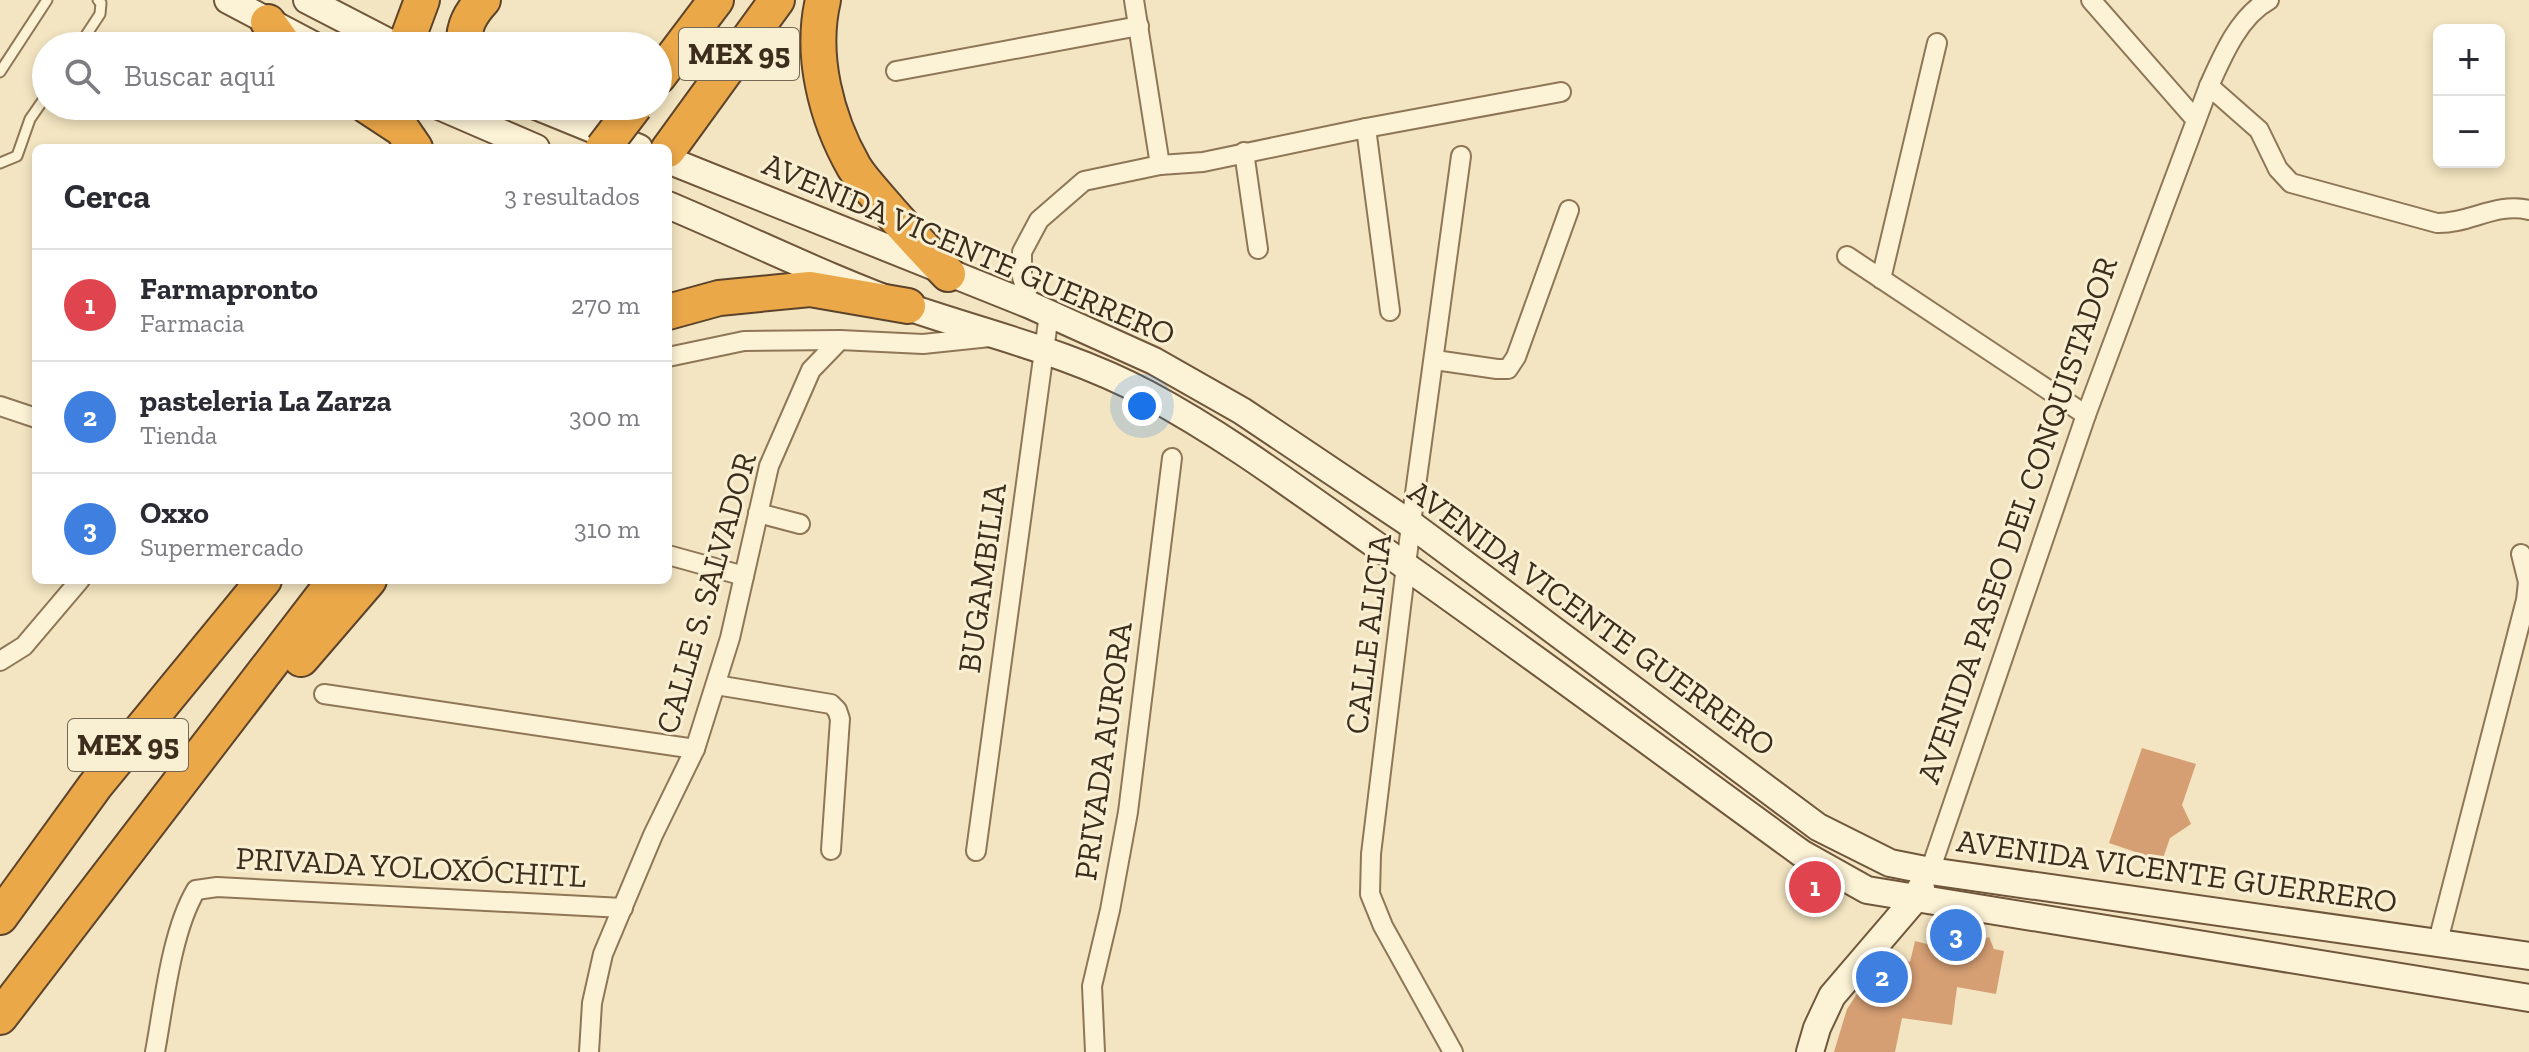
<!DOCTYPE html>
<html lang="es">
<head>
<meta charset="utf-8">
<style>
  body { margin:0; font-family:"Zilla Slab",serif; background:#f2f2f3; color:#2b2b33 }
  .controls { position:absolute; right:24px; top:24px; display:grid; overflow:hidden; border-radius:12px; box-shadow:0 4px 12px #0003 }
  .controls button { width:72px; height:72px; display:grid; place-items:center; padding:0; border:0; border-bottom:2px solid #e1e1e2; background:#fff; color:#2b2b33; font:40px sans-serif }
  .you { position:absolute; left:1142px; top:406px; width:28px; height:28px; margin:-20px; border:6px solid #fff; border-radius:50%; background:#1a73e8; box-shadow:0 0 0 12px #1a73e833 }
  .badge { display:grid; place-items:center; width:52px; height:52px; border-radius:50%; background:#b45309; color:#fff; font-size:26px; font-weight:700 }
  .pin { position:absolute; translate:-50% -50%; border:4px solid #fff; box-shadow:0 2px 8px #0006 }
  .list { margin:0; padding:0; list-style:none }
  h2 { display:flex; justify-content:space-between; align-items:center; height:104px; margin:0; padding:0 32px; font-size:34px }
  h2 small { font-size:26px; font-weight:400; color:#7c7c81 }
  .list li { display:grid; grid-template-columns:52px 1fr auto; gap:24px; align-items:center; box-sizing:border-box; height:112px; padding:0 32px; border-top:2px solid #e1e1e2 }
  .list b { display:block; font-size:30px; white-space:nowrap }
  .list p { margin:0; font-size:26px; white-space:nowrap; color:#7c7c81 }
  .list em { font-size:26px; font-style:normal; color:#7c7c81 }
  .icon { flex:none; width:44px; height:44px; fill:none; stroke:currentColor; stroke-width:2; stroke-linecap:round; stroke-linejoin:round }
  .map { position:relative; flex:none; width:2529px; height:1052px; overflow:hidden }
  .search { position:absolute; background:#fff; box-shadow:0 4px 12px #0003; left:32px; top:32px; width:640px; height:88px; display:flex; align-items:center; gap:20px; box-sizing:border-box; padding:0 28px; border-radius:44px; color:#7c7c81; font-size:30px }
  .panel { position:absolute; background:#fff; box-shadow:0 4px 12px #0003; left:32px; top:144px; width:640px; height:440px; border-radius:12px }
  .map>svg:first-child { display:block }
</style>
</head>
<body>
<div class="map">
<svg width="2529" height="1052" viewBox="0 0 2529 1052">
  <rect width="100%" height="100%" fill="#f3e5c1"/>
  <!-- building -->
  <g fill="#d59e73">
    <path d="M2142 748 2196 764 2182 805 2191 824 2170 838 2162 861 2109 843Z"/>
    <path d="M1952 920 1969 922 1964 948 1989 937 1994 949 2004 951 1996 994 1957 987 1952 1025 1902 1018 1895 1052H1834L1847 1009 1863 985 1893 956 1910 962 1915 941 1947 949Z"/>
  </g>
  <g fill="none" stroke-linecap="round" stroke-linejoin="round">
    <!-- lane casing -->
    <g stroke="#8e7656" stroke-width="13">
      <g id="lane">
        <path d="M79 46 100 14 101 3 98 0"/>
        <path d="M0 72 47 0"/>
        <path d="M0 163 17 156 30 119 46 96"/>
      </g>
    </g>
    <!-- street casing -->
    <g stroke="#8e7656" stroke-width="22">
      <g id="street">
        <path d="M1134 0 1160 165"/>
        <path d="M2091 0 2196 120"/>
        <path d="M896 71 1139 26"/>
        <path d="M2209 86 2259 130 2278 169 2291 183 2437 223C2469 224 2496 202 2529 210"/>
        <path d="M1366 128 1390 311"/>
        <path d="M1244 152 1258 249"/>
        <path d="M1847 256 2086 415"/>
        <path d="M1881 279 1937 43"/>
        <path d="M1030 305 1022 277V252L1039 220 1084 181 1160 165 1203 162 1366 128 1561 92"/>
        <path d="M668 357 744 341 840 340 923 344 990 337"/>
        <path d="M1435 360 1497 369H1508L1516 357 1569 210"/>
        <path d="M0 406 36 418"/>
        <path d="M758 513 800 524"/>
        <path d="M668 555 744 576"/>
        <path d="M0 661 24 646 80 580"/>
        <path d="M716 685 831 704 837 710 840 719 831 850"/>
        <path d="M324 694 695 749"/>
        <path d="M976 851 1049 314"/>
        <path d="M1930 871 2086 415 2209 86C2222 57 2239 16 2269 0"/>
        <path d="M2438 941 2526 600 2528 582 2521 554"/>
        <path d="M155 1052C164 1004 171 932 196 890L217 887 623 908"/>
        <path d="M589 1052 592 1003 603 954 653 835 695 749 730 638 769 466 811 370 840 340"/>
        <path d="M1095 1052 1092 986 1110 910 1128 812 1172 458"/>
        <path d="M1453 1052 1383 926 1370 894 1371 854 1413 508 1461 156"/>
      </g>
    </g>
    <!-- secondary casing -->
    <g stroke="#70563a" stroke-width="30">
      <g id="secondary">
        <path d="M228 0 315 46"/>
        <path d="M307 0 396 46"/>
        <path d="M439 106 536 148"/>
        <path d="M536 106 639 148"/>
        <path d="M668 160 1030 305 1154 361 1242 411 1412 525 1818 827 1890 863 1930 871 2529 956"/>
        <path d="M668 205C749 239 829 279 911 308 990 335 1073 354 1147 394 1226 436 1299 491 1373 543 1517 644 1658 749 1801 853L1867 890 2529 998"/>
        <path d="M1810 1052 1817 1028 1832 996 1915 899 1921 888"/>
      </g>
    </g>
    <!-- highway casing -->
    <g stroke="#5c432b" stroke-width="38">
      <g id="highway">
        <path d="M823 0C810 55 826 118 854 167 860 177 869 187 877 196 900 223 923 248 948 274"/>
        <path d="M268 22 285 46"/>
        <path d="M405 46 422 0"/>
        <path d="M464 46C463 27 470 14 483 0"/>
        <path d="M658 77 716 0"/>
        <path d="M367 106 402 129 415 148"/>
        <path d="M668 150 777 0"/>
        <path d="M668 312 719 298 810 289 908 306"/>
        <path d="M301 659 369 580"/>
        <path d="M0 917 95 786 264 580"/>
        <path d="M0 1017 335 580"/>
      </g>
    </g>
    <!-- lane -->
    <use href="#lane" stroke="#fcf2d6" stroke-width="9"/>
    <!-- street -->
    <use href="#street" stroke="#fcf2d6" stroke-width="18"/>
    <!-- secondary -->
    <use href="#secondary" stroke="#fcf2d6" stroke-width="26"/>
    <!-- highway -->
    <use href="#highway" stroke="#eba849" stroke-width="34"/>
    <!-- highway-bridge casing -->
    <g stroke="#5c432b" stroke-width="38" stroke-linecap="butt">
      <path id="highway-bridge" d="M603 148 635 106"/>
    </g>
    <!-- highway-bridge -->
    <use href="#highway-bridge" stroke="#eba849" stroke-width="34"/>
  </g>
  <g text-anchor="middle" stroke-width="6" stroke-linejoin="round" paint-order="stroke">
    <!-- shield labels -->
    <g fill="#f9efd2" stroke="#756753" stroke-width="2">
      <rect x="679" y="28" width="120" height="52" rx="6"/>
      <rect x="68" y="719" width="120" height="52" rx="6"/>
    </g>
    <g font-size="30" font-weight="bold" fill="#3c2d1c">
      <text x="739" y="64">MEX 95</text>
      <text x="128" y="755">MEX 95</text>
    </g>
    <!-- street labels -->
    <g font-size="32" fill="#3c2d1c" stroke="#f9efd2">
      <text transform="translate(969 249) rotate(23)" y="11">AVENIDA VICENTE GUERRERO</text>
      <text transform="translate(2017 520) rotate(-71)" y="11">AVENIDA PASEO DEL CONQUISTADOR</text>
      <text transform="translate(982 578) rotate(-82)" y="11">BUGAMBILIA</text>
      <text transform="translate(706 593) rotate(-74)" y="11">CALLE S. SALVADOR</text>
      <text transform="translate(1592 618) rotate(36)" y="11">AVENIDA VICENTE GUERRERO</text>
      <text transform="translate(1368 634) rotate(-83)" y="11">CALLE ALICIA</text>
      <text transform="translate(1103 751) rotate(-82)" y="11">PRIVADA AURORA</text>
      <text transform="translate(411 867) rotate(3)" y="11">PRIVADA YOLOXÓCHITL</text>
      <text transform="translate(2177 871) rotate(8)" y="11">AVENIDA VICENTE GUERRERO</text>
    </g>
  </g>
</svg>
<div class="controls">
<button>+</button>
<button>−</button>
</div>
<div class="you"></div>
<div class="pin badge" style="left:1815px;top:887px;background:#e0444e">1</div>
<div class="pin badge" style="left:1882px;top:977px;background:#3f7fe0">2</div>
<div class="pin badge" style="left:1956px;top:935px;background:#3f7fe0">3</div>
<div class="search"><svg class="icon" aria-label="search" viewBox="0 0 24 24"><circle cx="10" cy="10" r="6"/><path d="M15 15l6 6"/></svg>Buscar aquí</div>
<section class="panel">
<h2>Cerca<small>3 resultados</small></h2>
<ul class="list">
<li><span class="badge" style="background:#e0444e">1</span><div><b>Farmapronto</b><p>Farmacia</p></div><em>270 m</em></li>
<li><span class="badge" style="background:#3f7fe0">2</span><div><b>pasteleria La Zarza</b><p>Tienda</p></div><em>300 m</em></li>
<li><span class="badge" style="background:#3f7fe0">3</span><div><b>Oxxo</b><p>Supermercado</p></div><em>310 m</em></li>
</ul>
</section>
</div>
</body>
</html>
